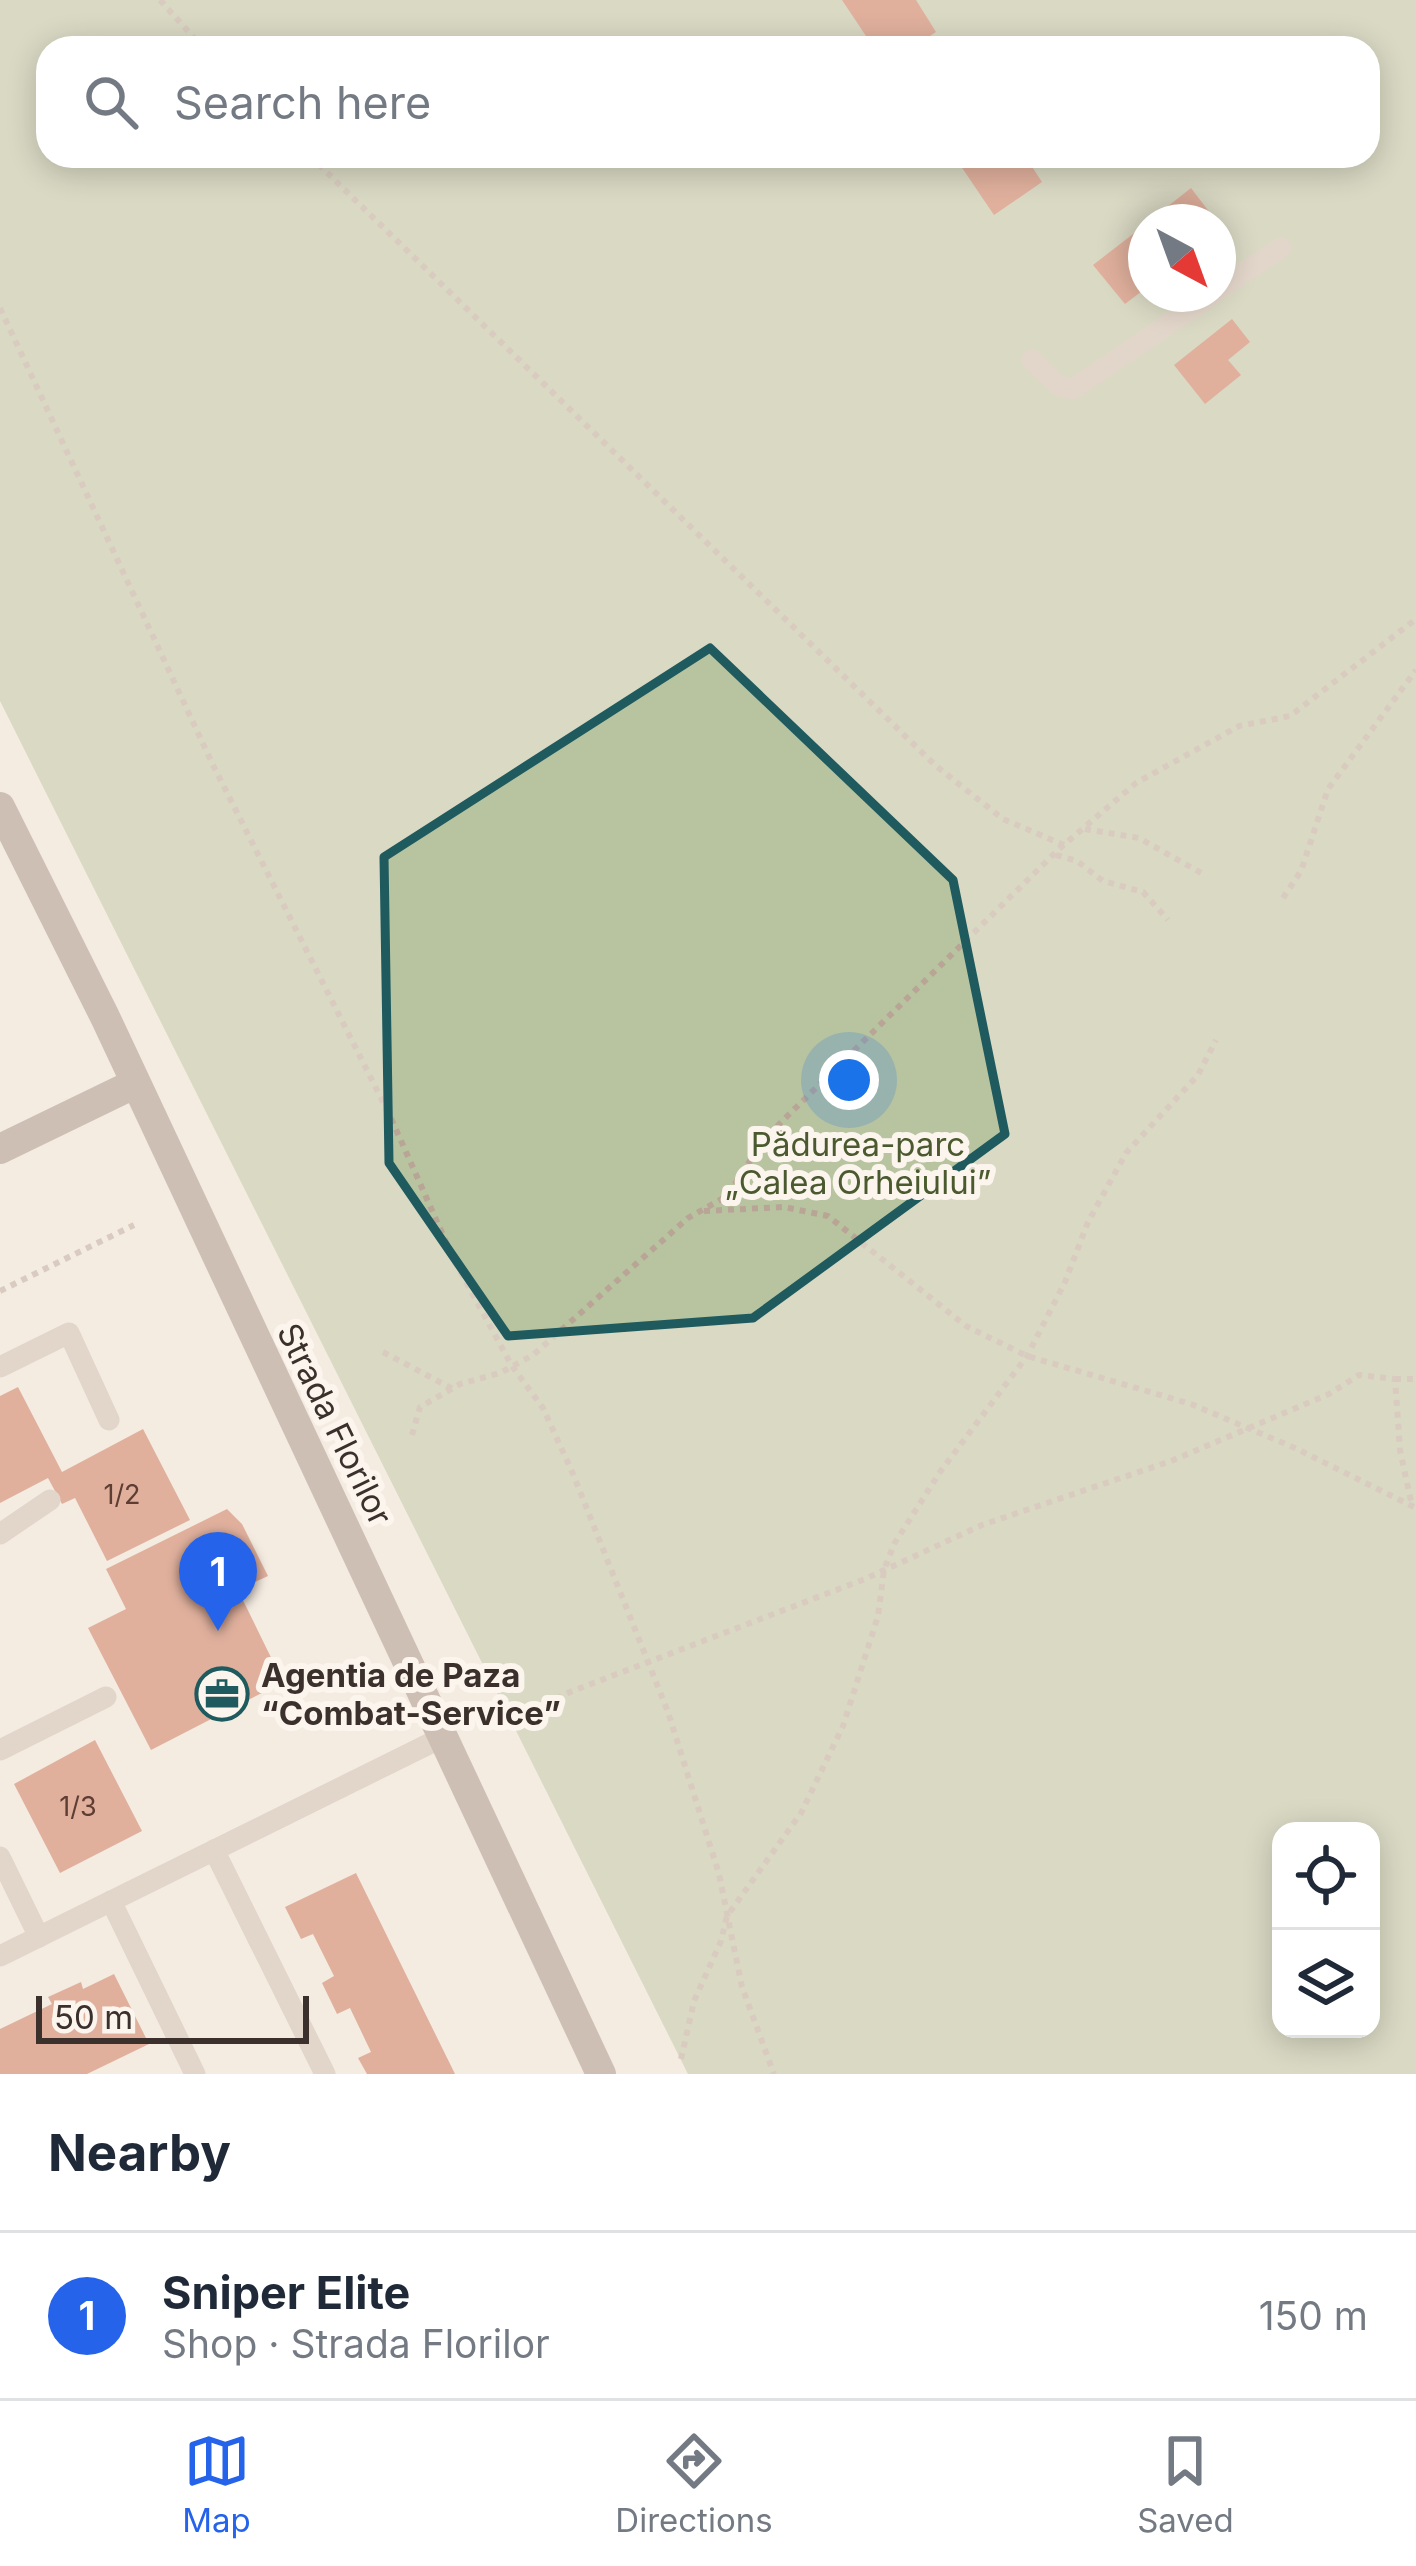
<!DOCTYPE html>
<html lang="en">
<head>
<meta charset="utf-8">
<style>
  body { margin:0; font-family:Inter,sans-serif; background:#f6f6f7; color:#1f2937 }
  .controls { position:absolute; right:36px; bottom:36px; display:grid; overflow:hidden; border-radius:24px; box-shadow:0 6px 30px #0003 }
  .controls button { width:108px; height:108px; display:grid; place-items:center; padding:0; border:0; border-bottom:3px solid #e0e1e3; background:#fff; color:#1f2937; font:60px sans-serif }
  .compass { position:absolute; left:1128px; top:204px; width:108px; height:108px; border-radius:50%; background:#fff; box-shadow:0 6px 30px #0003; rotate:139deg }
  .scale { position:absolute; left:36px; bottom:30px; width:273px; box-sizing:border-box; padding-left:12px; border:6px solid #3b302b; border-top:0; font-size:33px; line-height:42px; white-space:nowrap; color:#3b302b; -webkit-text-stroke:9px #fbf5ee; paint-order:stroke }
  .you { position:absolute; left:849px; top:1080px; width:42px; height:42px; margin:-30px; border:9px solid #fff; border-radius:50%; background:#1a73e8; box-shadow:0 0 0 18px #1a73e833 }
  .badge { display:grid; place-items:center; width:78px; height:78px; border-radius:50%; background:#2563eb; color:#fff; font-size:39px; font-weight:700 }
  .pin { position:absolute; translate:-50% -99px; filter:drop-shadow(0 3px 6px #0008) }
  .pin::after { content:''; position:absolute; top:63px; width:42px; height:36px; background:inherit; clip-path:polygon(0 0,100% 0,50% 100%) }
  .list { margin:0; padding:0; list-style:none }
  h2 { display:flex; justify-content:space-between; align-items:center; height:156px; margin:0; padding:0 48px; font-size:51px }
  h2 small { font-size:39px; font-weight:400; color:#747a83 }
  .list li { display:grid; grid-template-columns:78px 1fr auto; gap:36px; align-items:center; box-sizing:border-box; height:168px; padding:0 48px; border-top:3px solid #e0e1e3 }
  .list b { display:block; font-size:45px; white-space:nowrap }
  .list p { margin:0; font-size:39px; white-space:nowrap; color:#747a83 }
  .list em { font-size:39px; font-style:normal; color:#747a83 }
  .icon { flex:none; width:66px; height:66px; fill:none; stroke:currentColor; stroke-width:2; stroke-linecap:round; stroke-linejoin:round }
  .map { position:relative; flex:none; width:1416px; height:2074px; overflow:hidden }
  .search { position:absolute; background:#fff; box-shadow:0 6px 30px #0003; left:36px; right:36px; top:36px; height:132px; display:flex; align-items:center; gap:30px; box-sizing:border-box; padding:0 42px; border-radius:36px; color:#747a83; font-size:45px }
  .sheet { height:324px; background:#fff }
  nav { display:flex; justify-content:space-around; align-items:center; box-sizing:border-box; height:168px; border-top:3px solid #e0e1e3; background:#fff; font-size:33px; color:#747a83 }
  nav a { display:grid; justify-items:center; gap:6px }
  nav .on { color:#2563eb }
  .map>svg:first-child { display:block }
</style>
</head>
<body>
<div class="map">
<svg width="1416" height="2074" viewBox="0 0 1416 2074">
  <rect width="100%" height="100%" fill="#f4ebe1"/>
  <!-- green -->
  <path fill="#b8c4a0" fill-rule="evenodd" d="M0 0H1416V2074H688L0 701ZM48 48H1368V156H48ZM1146 222H1218V294H1146ZM1281 1831H1371V2029H1281Z"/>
  <!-- building -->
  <g fill="#c8694b">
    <path d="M842 0H916L936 32 911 48H874Z"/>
    <path d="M954 156H1025L1042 182 994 215Z"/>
    <path d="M1191 188 1217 222H1148Z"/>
    <path d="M1146 224V288L1125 304 1093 265Z"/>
    <path d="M1232 319 1250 342 1228 360 1241 375 1205 404 1174 365Z"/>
    <path d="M18 1387 62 1472 143 1429 190 1520 107 1561 75 1498 62 1504 48 1478 0 1503V1396Z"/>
    <path d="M227 1509 242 1524 268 1576 238 1590 283 1682 151 1750 88 1628 126 1609 106 1569Z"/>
    <path d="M95 1740 142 1831 60 1873 14 1784Z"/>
    <path d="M356 1873 455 2074H367L358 2058 371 2052 350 2008 337 2014 322 1983 334 1976 313 1934 301 1939 285 1907Z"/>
    <path d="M114 1974 149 2044 87 2074H0V2029L52 2004 48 1997 81 1982 83 1989Z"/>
  </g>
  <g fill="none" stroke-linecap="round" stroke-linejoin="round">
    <!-- path -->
    <g stroke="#b9a596" stroke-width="6" stroke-dasharray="6 6" stroke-linecap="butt">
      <path d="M160 0 203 48"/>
      <path d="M310 156 936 766 1003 819 1064 845"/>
      <path d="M0 308 212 763 390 1116 455 1262 512 1366 543 1408 573 1474 668 1712 719 1874 742 1987 774 2074"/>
      <path d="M1085 829 1139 838 1203 874"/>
      <path d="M1056 855 1077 861 1103 881 1143 892 1168 920"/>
      <path d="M1283 898 1301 871 1328 789 1416 670"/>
      <path d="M704 1211 784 1207 828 1216 966 1326 1027 1356 1191 1404 1295 1448 1416 1508"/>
      <path d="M0 1291 134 1225"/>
      <path d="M383 1352 453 1389"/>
      <path d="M1395 1379H1416"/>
      <path d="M412 1435 420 1407 460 1384 500 1373 533 1355 688 1218 727 1196 765 1138 1059 849 1136 783 1239 726 1290 716 1416 619"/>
      <path d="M524 1715 570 1692 865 1579 982 1525 1171 1461 1329 1394 1359 1375 1395 1379 1400 1450 1412 1506"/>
      <path d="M681 2059 694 2001 721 1941 727 1916 801 1813 843 1726 878 1616 884 1570 894 1544 940 1472 1027 1356 1065 1282 1088 1222 1126 1153 1198 1075 1216 1040"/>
    </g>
    <!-- lane -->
    <g stroke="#cdbbac" stroke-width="21">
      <path d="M1218 290 1281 248"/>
      <path d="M1032 360 1059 386 1073 389 1213 294"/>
      <path d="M0 1367 69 1333 109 1420"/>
      <path d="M0 1534 50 1500"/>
      <path d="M0 1750 106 1697"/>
      <path d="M214 1850 325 2074"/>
      <path d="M0 1857 39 1937"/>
      <path d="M111 1901 195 2074"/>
      <path d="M0 1956 445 1736"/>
    </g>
    <!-- secondary -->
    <g stroke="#a18a7d" stroke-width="30">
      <path d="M0 807 105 1017 601 2074"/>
      <path d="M0 1149 134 1084"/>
    </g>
  </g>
  <!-- marked area -->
  <path d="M0 0H1416V2074H0ZM710 648 953 880 1005 1134 753 1318 508 1336 389 1163 384 857Z" fill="#f4ebe1" fill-opacity=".55" fill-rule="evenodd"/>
  <path fill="none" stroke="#1f5a5e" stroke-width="9" stroke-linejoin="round" d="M710 648 953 880 1005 1134 753 1318 508 1336 389 1163 384 857Z"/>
  <!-- icons -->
  <defs>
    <g id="office-ring" transform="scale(2.7)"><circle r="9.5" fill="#fbf5ee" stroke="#1f5a5e" stroke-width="1.5"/><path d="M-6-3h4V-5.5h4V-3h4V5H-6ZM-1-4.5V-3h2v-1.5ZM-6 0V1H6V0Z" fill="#1f5a5e"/></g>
  </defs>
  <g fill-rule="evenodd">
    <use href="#office-ring" x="222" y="1694"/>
  </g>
  <g text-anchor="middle" stroke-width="12" stroke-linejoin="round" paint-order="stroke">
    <!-- number labels -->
    <g font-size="27" fill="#5e3e33">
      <text x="122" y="1504">1/2</text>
      <text x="78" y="1816">1/3</text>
    </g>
    <!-- park labels -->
    <g font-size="33" fill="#4a5a2e" stroke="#fbf5ee">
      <text x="858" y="1156">Pădurea-parc<tspan x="858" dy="38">„Calea Orheiului”</tspan></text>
    </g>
    <!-- street labels -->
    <g font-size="33" fill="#3b302b" stroke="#fbf5ee">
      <text transform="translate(335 1424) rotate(64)" y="12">Strada Florilor</text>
    </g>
    <!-- poi labels -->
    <g font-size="33" font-weight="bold" fill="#3b302b" stroke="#fbf5ee" text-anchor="start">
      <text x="261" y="1687">Agentia de Paza<tspan x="261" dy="38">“Combat-Service”</tspan></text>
    </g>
  </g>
</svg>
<div class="controls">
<button><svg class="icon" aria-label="locate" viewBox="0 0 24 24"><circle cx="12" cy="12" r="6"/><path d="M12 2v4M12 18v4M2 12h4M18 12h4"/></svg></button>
<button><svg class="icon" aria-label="layers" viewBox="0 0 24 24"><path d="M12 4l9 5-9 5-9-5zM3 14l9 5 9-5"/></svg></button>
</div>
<svg class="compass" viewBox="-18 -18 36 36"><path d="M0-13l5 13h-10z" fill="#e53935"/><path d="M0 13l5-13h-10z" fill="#747a83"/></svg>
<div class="scale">50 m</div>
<div class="you"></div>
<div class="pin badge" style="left:218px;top:1631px">1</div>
<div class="search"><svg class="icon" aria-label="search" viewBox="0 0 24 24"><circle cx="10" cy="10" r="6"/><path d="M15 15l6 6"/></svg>Search here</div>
</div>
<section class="sheet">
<h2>Nearby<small></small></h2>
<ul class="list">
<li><span class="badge">1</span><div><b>Sniper Elite</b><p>Shop · Strada Florilor</p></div><em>150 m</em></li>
</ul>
</section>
<nav>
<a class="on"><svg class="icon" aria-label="map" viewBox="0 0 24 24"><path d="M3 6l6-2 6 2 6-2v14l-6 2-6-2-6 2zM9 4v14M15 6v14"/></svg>Map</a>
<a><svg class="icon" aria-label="directions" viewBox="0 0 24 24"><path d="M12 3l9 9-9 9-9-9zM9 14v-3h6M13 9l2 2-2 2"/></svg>Directions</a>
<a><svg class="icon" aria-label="saved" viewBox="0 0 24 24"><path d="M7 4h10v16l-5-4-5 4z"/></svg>Saved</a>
</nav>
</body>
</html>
